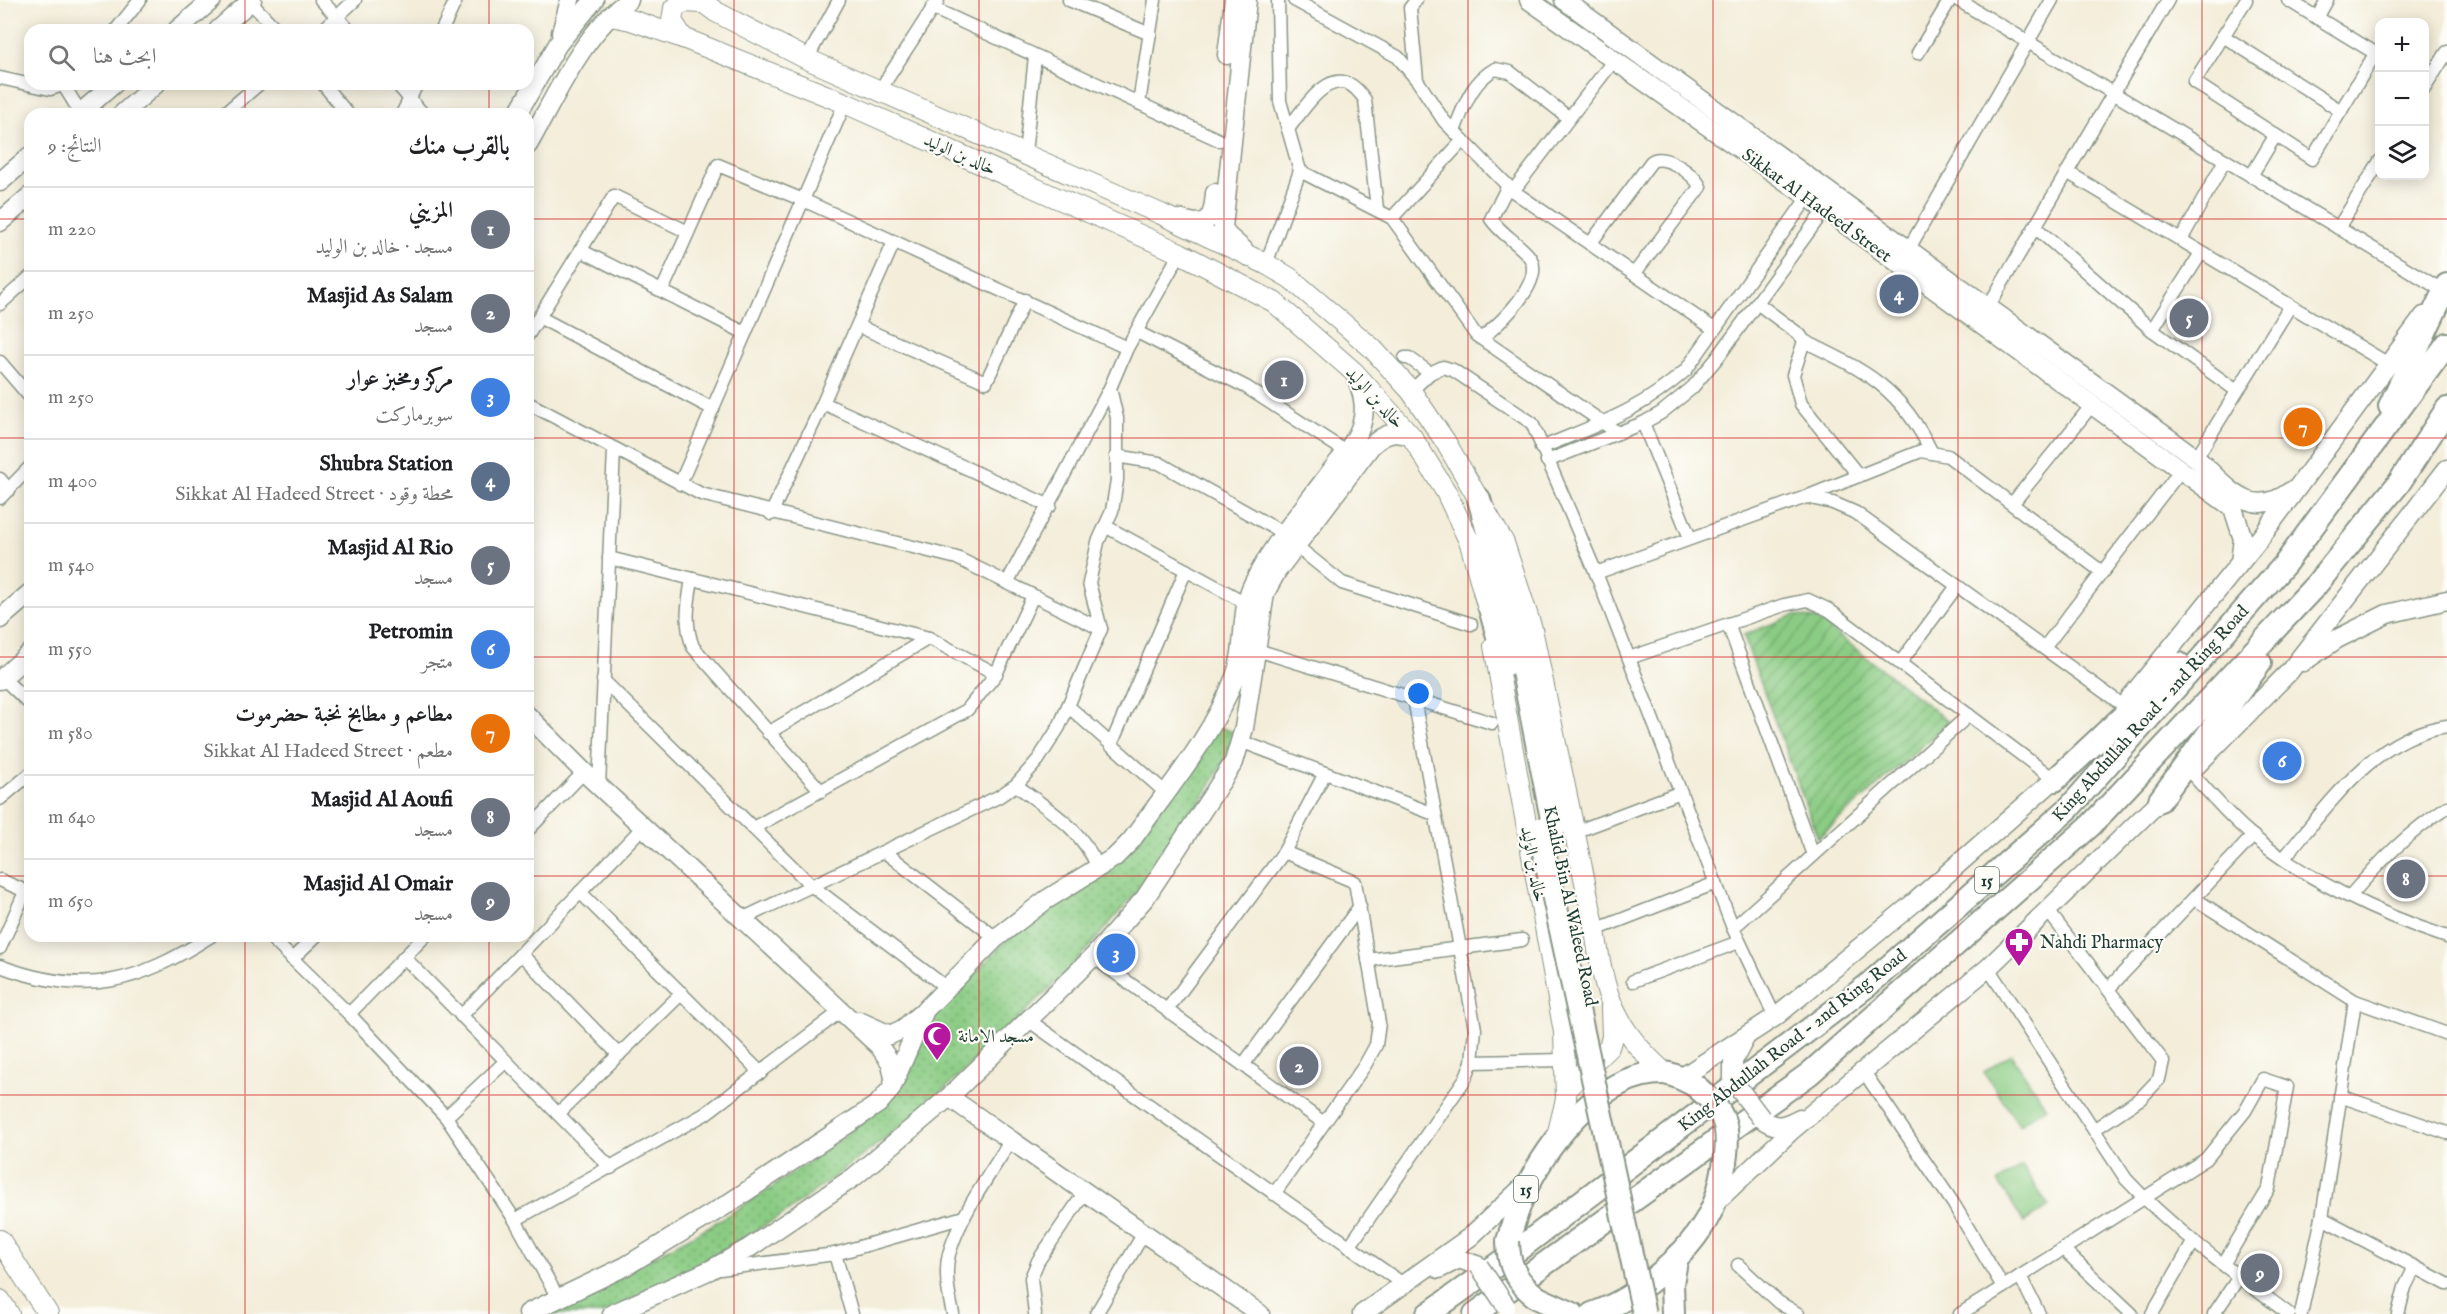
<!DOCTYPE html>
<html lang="ar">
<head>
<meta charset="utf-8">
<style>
  body { margin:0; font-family:"IM FELL English",Amiri,serif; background:#f6f6f6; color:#202124; direction:rtl }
  .controls { position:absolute; right:18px; top:18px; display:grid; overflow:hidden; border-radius:12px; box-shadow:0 3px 15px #0003 }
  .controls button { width:54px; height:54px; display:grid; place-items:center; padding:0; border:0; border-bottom:2px solid #e0e0e0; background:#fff; color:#202124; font:30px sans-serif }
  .you { position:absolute; left:1419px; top:694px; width:21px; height:21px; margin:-15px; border:4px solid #fff; border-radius:50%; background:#1a73e8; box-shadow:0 0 0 9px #1a73e833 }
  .badge { display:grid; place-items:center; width:39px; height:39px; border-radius:50%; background:#2563eb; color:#fff; font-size:20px; font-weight:700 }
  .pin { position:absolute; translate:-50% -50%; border:3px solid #fff; box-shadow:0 2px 6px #0006 }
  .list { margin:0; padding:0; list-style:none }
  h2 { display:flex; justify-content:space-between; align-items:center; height:78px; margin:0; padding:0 24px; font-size:26px }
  h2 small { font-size:20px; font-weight:400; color:#757577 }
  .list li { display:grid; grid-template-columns:39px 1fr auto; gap:18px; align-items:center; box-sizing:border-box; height:84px; padding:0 24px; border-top:2px solid #e0e0e0 }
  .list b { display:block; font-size:22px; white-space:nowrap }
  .list p { margin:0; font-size:20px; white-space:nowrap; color:#757577 }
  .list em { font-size:20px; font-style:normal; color:#757577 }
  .icon { flex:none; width:33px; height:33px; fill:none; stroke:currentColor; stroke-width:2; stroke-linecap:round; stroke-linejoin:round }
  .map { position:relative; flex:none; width:2447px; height:1314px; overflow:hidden; direction:ltr }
  .search { position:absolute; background:#fff; box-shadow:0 3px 15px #0003; left:24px; top:24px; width:510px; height:66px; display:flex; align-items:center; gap:15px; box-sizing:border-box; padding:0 21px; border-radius:18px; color:#757577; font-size:22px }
  .panel { position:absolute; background:#fff; box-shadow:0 3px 15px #0003; left:24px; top:108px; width:510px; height:834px; border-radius:18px; direction:rtl }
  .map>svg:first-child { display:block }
</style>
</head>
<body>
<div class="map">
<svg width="2447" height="1314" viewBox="0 0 2447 1314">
  <defs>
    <pattern id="park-dots" width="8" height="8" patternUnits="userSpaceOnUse" patternTransform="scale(1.5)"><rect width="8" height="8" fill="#8bcc84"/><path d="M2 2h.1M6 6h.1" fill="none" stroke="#71a76d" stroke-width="1.8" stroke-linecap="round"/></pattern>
    <pattern id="garden-furrows" width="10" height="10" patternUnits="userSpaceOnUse" patternTransform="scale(1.5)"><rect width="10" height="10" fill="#8bcc84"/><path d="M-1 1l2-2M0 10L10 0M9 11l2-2" fill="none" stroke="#71a76d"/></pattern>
  </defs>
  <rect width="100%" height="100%" fill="#fdfcf7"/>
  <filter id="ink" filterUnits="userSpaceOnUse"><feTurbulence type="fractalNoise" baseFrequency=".0167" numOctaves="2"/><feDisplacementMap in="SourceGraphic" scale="12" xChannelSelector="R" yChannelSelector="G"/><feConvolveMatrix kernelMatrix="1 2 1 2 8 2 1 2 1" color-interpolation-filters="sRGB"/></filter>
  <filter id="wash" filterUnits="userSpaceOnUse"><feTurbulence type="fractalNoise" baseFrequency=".008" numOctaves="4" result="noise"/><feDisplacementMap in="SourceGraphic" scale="24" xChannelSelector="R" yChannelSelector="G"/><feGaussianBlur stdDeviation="1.35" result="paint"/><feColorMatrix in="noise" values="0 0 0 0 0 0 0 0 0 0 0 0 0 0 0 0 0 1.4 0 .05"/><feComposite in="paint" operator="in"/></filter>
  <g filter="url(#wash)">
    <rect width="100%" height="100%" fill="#f3edd9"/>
    <!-- grass -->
    <g fill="#8bcc84" stroke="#55845c" stroke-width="1.5">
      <path d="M2011 1054 2046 1107 2019 1125 1984 1072Z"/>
      <path d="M2022 1166 2049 1206 2024 1222 1998 1182Z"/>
    </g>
    <!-- park -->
    <path fill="url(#park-dots)" stroke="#55845c" stroke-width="1.5" d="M1214 725 1235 733 1223 764 1193 813 1135 894 1070 969 922 1111 787 1212 724 1250 603 1314H547L710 1226 771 1188 841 1139 896 1091 925 1023 1012 935 1109 863Z"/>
    <!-- garden -->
    <path fill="url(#garden-furrows)" stroke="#55845c" stroke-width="1.5" d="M1795 615 1819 620 1949 722 1818 838 1743 635Z"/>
  </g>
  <g filter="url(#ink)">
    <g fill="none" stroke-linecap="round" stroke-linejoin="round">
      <!-- street casing -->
      <g stroke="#899586" stroke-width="15">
        <g id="street">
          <path d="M321 0 349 30"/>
          <path d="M1069 0 1150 34"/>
          <path d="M1294 0 1398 57 1416 79"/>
          <path d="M1416 0 1410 8 1417 80 1444 121 1513 191 1714 329"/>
          <path d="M1958 0 2442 290"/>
          <path d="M2246 0 2194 82 2312 159 2375 54"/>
          <path d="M2288 0 2380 56"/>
          <path d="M250 2 277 30"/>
          <path d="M932 8 1219 140"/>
          <path d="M2317 18 2327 0"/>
          <path d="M116 30 140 0"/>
          <path d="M323 30 355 0"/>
          <path d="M442 30 456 0"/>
          <path d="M2223 36 2341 111"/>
          <path d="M1918 53 1950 0"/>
          <path d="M807 59 839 0"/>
          <path d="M0 78 50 89 66 84"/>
          <path d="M323 84 348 114"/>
          <path d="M397 84 423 114"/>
          <path d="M64 86 80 112"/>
          <path d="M2424 89 2447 52"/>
          <path d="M880 90 938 0"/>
          <path d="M1139 103 1155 0"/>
          <path d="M224 114 259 84"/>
          <path d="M402 114 417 84"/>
          <path d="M1288 129C1307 105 1336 55 1365 100L1377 209"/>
          <path d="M1454 131C1464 107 1471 82 1495 69L1510 72 1569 118"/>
          <path d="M1025 154 1035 56"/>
          <path d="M1300 171 1392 218 1476 335 1618 433"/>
          <path d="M2067 172 2390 365"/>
          <path d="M2251 176 2275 136"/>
          <path d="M1513 191 1614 60"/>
          <path d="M1392 218 1463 140"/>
          <path d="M2035 227 2152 330 2237 391"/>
          <path d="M2338 228 2380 161"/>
          <path d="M2181 240 2225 160"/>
          <path d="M1590 244 1651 162C1663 152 1695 174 1700 187L1634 274"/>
          <path d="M580 250 745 333"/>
          <path d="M1908 250 2052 0"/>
          <path d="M1266 264 1300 171 1280 101 1278 0"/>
          <path d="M662 291 718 165 803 200 1127 348"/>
          <path d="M1757 303 1800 335 1804 341 1793 375 1801 404 1859 476"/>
          <path d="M0 304 30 277"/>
          <path d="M1988 307 2168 0"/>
          <path d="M539 317 713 409"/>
          <path d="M858 326 986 382 1025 300"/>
          <path d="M2152 330 2201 253"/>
          <path d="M1137 332 1246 387 1351 455"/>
          <path d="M528 335 614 196 688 232"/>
          <path d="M1482 338C1499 324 1549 279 1528 255 1517 242 1501 234 1491 219L1508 186"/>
          <path d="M1804 341C1866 371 1901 388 1932 453"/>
          <path d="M1405 358H1409L1430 373"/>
          <path d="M0 362 30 397"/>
          <path d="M1411 391 1430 373 1443 367 1453 370 1532 423 1596 573 1733 928 1775 1017"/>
          <path d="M528 403 701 494 957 558 1101 629"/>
          <path d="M823 403 1050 506"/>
          <path d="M1643 423 1690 538"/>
          <path d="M1541 448C1598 424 1639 412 1686 370L1808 197"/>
          <path d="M1116 456 1159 463 1285 534"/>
          <path d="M2196 458 2290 306"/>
          <path d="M1547 461 1643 423 1661 413 1692 388 1718 357 1825 209"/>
          <path d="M0 479 9 490"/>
          <path d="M680 484 845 103"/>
          <path d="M1806 497 1921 451 1948 456 2102 572"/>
          <path d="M0 498 30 467"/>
          <path d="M2012 504 2092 405"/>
          <path d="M771 514 823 403 894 242"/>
          <path d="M1105 526 1246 603"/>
          <path d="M1295 545 1342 583 1471 624"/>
          <path d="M609 558 929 638 996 674"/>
          <path d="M1596 573 1806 497 1833 503 1856 513 2124 706"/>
          <path d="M692 579C688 603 684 624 693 647L821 791"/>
          <path d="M1007 583 1110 388"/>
          <path d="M1728 624 1813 855"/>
          <path d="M2044 648 2181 470"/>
          <path d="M1257 650 1492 723"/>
          <path d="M1629 658 1784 605 1808 600 1829 610 2055 780"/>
          <path d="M1900 663 1957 586"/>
          <path d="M3 678 30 704"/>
          <path d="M603 680 812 886 947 988"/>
          <path d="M1068 706 1166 793"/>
          <path d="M768 733 929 638"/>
          <path d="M1240 741 1434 814"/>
          <path d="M1111 745 1186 570"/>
          <path d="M2190 772C2209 792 2227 814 2248 832 2299 877 2383 916 2447 937"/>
          <path d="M1016 785C1051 812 1079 826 1098 867"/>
          <path d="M599 786 614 450"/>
          <path d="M0 799 30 774"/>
          <path d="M753 828 967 710 996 674 1033 596"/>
          <path d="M528 830 584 772"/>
          <path d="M1575 832 1681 792"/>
          <path d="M885 852 996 938"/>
          <path d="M2284 858C2328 806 2374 736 2447 726"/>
          <path d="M0 880 30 893"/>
          <path d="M580 892 761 1073"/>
          <path d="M2351 895C2380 861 2409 832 2447 807"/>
          <path d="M2195 899 2355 1001 2447 1034"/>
          <path d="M2048 911 2163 1061 2159 1079 2141 1098 2095 1129"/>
          <path d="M742 919 998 797 1016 785 1038 760 1059 727 1101 629 1089 583 1098 542 1112 511 1117 480V418L1110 388 1127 348 1180 253"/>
          <path d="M1733 928 1969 715"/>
          <path d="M1595 930 1716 883"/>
          <path d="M269 936 349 1014 446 1117 515 1220 558 1298"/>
          <path d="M0 948 25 892"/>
          <path d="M521 954 619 1055"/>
          <path d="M404 957 611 1168"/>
          <path d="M1093 957 1324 1123"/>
          <path d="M292 959 316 936"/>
          <path d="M1368 960 1522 940"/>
          <path d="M0 966C86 998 137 983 211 936"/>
          <path d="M1988 968 2126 1179C2173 1230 2233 1272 2289 1314"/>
          <path d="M1633 981 1739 942"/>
          <path d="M2109 988 2253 836"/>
          <path d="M1167 1010 1284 852 1325 773"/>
          <path d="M349 1014 425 936"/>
          <path d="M461 1016 643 827"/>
          <path d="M1028 1020 1403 1284"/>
          <path d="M1472 1062 1564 1060"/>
          <path d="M1243 1065 1360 906"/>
          <path d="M1864 1072 1953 1203 2003 1287 1960 1314"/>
          <path d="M2340 1096 2447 1133"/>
          <path d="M558 1114 682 993"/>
          <path d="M446 1117 506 1061"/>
          <path d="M1274 1194 1365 1065 1376 1045 1379 1023 1355 882 1284 852"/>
          <path d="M2322 1218 2447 1284"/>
          <path d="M515 1220 705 1114 841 1011"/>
          <path d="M1349 1247 1465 1079 1472 1062 1475 1029 1414 699"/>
          <path d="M2063 1249 2132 1314"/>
          <path d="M835 1254 852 1314"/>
          <path d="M1738 1265 1778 1302 1798 1314"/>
          <path d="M720 1269 835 1254 964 1217"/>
          <path d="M2020 1276 2039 1314"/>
          <path d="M2003 1287 2206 1159 2245 1111 2263 1079 2287 1087 2269 1188 2224 1263"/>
          <path d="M953 1314C949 1296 944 1273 949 1254 961 1213 989 1176 1011 1140"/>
          <path d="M1035 1314 1031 1278 1038 1261 1085 1192"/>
          <path d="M1096 1314 1144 1233"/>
          <path d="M2152 1314 2194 1241"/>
          <path d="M2214 1314 2239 1277"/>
          <path d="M2301 1314 2322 1218 2355 1001"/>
          <path d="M2398 1314 2405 1287 2415 1267"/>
        </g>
      </g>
      <!-- secondary casing -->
      <g stroke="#899586" stroke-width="21">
        <g id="secondary">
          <path d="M1529 0 1808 197 2233 508 2243 539 2240 562"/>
          <path d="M1564 0 2196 458C2228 486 2249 522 2291 491"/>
          <path d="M177 30 212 0"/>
          <path d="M218 30 252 0"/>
          <path d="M561 33 570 0"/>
          <path d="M1227 55 1234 0"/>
          <path d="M79 114 114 84"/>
          <path d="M122 114 156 84"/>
          <path d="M517 114 558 44 594 0"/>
          <path d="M528 145C556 96 582 34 629 0"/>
          <path d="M0 182 30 156"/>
          <path d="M1179 219C1208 228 1213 221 1215 193"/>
          <path d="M0 222 30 196"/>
          <path d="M1244 250 1227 235 1223 227 1247 0"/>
          <path d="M0 619 30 593"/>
          <path d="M2303 662 2337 639 2387 614 2447 600"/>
          <path d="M0 680 30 653"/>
          <path d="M2130 698 2261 537 2424 316"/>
          <path d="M528 716 584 772 879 1046 891 1063 894 1078"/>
          <path d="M2193 769 2289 672 2447 469"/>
          <path d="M859 1021 890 1035 903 1029 919 1015"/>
          <path d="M1681 1078 1775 1017 1916 901 2063 772"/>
          <path d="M1733 1081V1061L1745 1038"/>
          <path d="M949 1097 1260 1314"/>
          <path d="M1761 1118C1775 1130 1785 1126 1800 1118"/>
          <path d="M1715 1203 1792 1130 1988 968 2169 792"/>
          <path d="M1439 1269 1459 1259 1479 1266"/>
          <path d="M528 1313 626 1266 726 1205 878 1104 891 1089 925 1010 996 938 1046 900 1115 857 1131 841C1168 789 1212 737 1235 677 1247 647 1239 612 1253 584 1273 543 1304 508 1331 471 1342 457 1358 440 1362 422 1367 405 1361 389 1355 374"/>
          <path d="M612 1314 710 1270 749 1248 854 1177 949 1097 1093 957 1145 898 1234 762 1244 728 1265 593 1277 571 1371 446C1385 433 1394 430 1412 437"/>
          <path d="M1362 1314 1470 1237 1526 1184"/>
        </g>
      </g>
      <!-- primary casing -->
      <g stroke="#899586" stroke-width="22">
        <g id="primary">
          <path d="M700 0 716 12 807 59 1161 214 1266 264 1290 278 1372 348 1411 391 1445 441 1504 543 1532 629 1595 930C1604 995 1614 1029 1665 1073"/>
          <path d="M611 16 631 20 683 38 845 103 1180 253 1274 302 1354 372 1412 437 1446 492 1470 543 1487 605"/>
          <path d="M683 38 672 21 674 8 684 2 701 3"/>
          <path d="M1494 646 1564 1032 1566 1099 1556 1140"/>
          <path d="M1566 1089 1609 1047 1612 1037 1611 1007"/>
          <path d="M0 1240 48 1314"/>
          <path d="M0 1300 9 1314"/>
        </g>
      </g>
      <!-- highway casing -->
      <g stroke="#899586" stroke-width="26">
        <g id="highway">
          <path d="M2390 406 2447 285"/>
          <path d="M1479 499 1516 636 1554 829"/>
          <path d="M1485 591 1506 664"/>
          <path d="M2055 780 2179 664"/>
          <path d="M2160 800 2260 663"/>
          <path d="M1508 1241C1514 1220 1520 1200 1530 1181 1555 1134 1605 1072 1664 1073 1674 1074 1685 1080 1694 1085"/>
          <path d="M1538 1298 1573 1314"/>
          <path d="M1428 1314 1519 1249 1868 985 2069 808 2285 564 2447 344"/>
          <path d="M1475 1314 1809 1074 2091 825 2316 585 2399 483 2447 409"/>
          <path d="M1592 1314C1639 1298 1696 1250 1715 1202 1720 1189 1722 1175 1725 1162"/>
          <path d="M1673 1314 1672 1283 1677 1256"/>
        </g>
      </g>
      <!-- street -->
      <use href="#street" stroke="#fff" stroke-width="12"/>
      <!-- secondary -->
      <use href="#secondary" stroke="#fff" stroke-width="18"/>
      <!-- primary -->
      <use href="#primary" stroke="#fff" stroke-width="20"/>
      <!-- highway -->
      <use href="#highway" stroke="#fff" stroke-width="22"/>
      <!-- secondary-bridge casing -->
      <g stroke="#899586" stroke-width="21" stroke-linecap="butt">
        <g id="secondary-bridge">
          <path d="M1733 1081 1761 1118"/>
          <path d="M1479 1266 1506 1306"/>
        </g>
      </g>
      <!-- highway-bridge casing -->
      <g stroke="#899586" stroke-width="26" stroke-linecap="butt">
        <g id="highway-bridge">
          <path d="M1539 829 1644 1314"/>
          <path d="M1694 1085C1723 1108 1731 1124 1725 1162"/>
          <path d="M1508 1241C1508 1266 1517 1283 1538 1298"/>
        </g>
      </g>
      <!-- secondary-bridge -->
      <use href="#secondary-bridge" stroke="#fff" stroke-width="18"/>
      <!-- highway-bridge -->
      <use href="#highway-bridge" stroke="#fff" stroke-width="22"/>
    </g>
  </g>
  <!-- grid -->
  <path fill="none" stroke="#d62828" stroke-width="1.5" stroke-opacity="0.55" d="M245 0V30M489 0V30M734 0V1314M979 0V1314M1224 0V1314M1468 0V1314M1713 0V1314M1958 0V1314M2202 0V1314M245 84V114M489 84V114M0 219H30M528 219H2447M0 438H30M528 438H2447M0 657H30M528 657H2447M0 876H30M528 876H2447M245 936V1314M489 936V1314M0 1095H2447"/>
  <!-- icons -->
  <defs>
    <g id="pharmacy-pin" transform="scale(1.5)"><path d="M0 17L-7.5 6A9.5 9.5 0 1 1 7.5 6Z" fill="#b5179e" stroke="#fdfcf7"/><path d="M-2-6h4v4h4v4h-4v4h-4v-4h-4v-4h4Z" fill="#fff"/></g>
    <g id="mosque-pin" transform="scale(1.5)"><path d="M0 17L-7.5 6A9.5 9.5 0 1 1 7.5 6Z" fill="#b5179e" stroke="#fdfcf7"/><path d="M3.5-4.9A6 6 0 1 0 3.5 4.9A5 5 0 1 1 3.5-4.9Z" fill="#fff"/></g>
  </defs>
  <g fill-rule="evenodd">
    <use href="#pharmacy-pin" x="2019" y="942"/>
    <use href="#mosque-pin" x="937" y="1036"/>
  </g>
  <g text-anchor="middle" stroke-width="4.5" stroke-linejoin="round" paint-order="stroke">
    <!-- shield labels -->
    <g fill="#fdfcf7" stroke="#62766e" stroke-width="1.5">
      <rect x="1975" y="867" width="24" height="26" rx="4.5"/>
      <rect x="1514" y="1176" width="24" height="26" rx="4.5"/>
    </g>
    <g font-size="16" font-weight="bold" fill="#1f3d34">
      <text x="1987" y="886">15</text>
      <text x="1526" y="1195">15</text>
    </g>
    <!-- street labels -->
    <g font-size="18" fill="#1f3d34" stroke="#fdfcf7">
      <text transform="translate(960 154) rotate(24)" y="6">خالد بن الوليد</text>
      <text transform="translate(1817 205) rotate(36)" y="6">Sikkat Al Hadeed Street</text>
      <text transform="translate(1375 397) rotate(47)" y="6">خالد بن الوليد</text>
      <text transform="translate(2150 713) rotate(-48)" y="6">King Abdullah Road - 2nd Ring Road</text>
      <text transform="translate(1534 864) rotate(79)" y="6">خالد بن الوليد</text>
      <text transform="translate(1571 906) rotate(78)" y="6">Khalid Bin Al Waleed Road</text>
      <text transform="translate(1792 1040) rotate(-38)" y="6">King Abdullah Road - 2nd Ring Road</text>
    </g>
    <!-- poi labels -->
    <g font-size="18" fill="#1f3d34" stroke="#fdfcf7" text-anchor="start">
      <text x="2040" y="948">Nahdi Pharmacy</text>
      <text x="958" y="1042">مسجد الامانة</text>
    </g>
  </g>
</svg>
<div class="controls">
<button>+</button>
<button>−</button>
<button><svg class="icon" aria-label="layers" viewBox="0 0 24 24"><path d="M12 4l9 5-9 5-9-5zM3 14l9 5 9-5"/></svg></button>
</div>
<div class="you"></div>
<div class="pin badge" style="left:1284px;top:380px;background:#6b7280">1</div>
<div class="pin badge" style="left:1299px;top:1066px;background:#6b7280">2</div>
<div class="pin badge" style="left:1116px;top:953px;background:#3f7fe0">3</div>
<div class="pin badge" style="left:1899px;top:294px;background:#5c6f8a">4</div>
<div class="pin badge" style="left:2189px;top:318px;background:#6b7280">5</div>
<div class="pin badge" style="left:2282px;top:761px;background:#3f7fe0">6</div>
<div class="pin badge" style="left:2303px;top:427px;background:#e8710a">7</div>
<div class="pin badge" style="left:2406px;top:879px;background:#6b7280">8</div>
<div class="pin badge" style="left:2260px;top:1273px;background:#6b7280">9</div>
<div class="search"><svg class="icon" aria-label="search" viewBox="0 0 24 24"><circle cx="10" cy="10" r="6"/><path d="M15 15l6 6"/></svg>ابحث هنا</div>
<section class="panel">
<h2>بالقرب منك<small>النتائج: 9</small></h2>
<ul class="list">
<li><span class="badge" style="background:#6b7280">1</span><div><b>المزيني</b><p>مسجد · خالد بن الوليد</p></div><em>220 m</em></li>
<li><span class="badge" style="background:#6b7280">2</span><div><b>Masjid As Salam</b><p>مسجد</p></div><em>250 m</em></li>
<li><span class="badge" style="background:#3f7fe0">3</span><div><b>مركز ومخبز عوار</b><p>سوبرماركت</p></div><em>250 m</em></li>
<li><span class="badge" style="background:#5c6f8a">4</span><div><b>Shubra Station</b><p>محطة وقود · Sikkat Al Hadeed Street</p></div><em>400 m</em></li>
<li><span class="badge" style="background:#6b7280">5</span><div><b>Masjid Al Rio</b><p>مسجد</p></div><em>540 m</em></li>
<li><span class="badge" style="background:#3f7fe0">6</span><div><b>Petromin</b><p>متجر</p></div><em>550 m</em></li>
<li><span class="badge" style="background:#e8710a">7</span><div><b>مطاعم و مطابخ نخبة حضرموت</b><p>مطعم · Sikkat Al Hadeed Street</p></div><em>580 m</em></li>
<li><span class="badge" style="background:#6b7280">8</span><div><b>Masjid Al Aoufi</b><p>مسجد</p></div><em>640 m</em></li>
<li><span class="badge" style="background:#6b7280">9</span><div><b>Masjid Al Omair</b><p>مسجد</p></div><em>650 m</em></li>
</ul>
</section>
</div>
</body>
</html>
